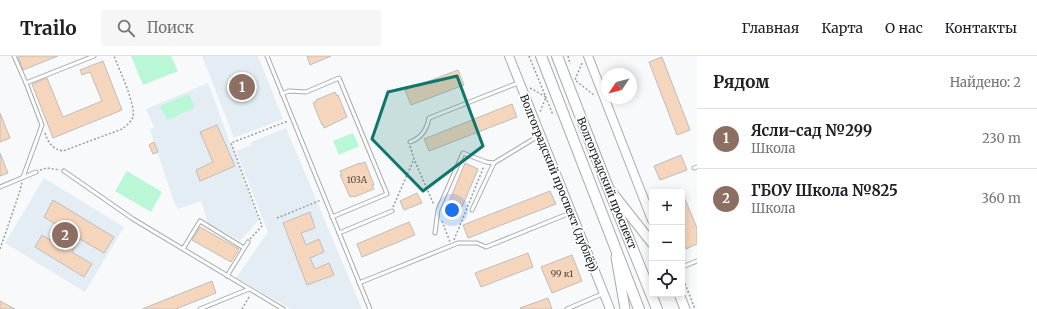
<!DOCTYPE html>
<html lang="ru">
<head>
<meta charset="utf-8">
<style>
  body { margin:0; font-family:Merriweather,serif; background:#f6f6f6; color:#202124 }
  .controls { position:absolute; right:12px; bottom:12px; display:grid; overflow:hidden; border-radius:4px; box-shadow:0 2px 10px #0003 }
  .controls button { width:36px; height:36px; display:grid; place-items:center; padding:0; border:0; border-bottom:1px solid #e0e0e0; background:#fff; color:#202124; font:20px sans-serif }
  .compass { position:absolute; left:601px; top:12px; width:36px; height:36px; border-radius:50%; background:#fff; box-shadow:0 2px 10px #0003; rotate:235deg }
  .you { position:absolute; left:452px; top:154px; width:14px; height:14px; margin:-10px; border:3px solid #fff; border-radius:50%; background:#1a73e8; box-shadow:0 0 0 6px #1a73e833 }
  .badge { display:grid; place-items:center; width:26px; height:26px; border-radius:50%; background:#8150c9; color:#fff; font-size:13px; font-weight:700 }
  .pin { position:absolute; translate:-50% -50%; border:2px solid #fff; box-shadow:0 1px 4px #0006 }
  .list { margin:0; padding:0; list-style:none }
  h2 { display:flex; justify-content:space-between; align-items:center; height:52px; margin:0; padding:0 16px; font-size:17px }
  h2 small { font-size:13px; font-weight:400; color:#757577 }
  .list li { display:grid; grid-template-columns:26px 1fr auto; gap:12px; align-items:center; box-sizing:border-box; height:60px; padding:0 16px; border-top:1px solid #e0e0e0 }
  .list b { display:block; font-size:15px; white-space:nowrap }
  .list p { margin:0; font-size:13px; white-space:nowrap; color:#757577 }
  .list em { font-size:13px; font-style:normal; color:#757577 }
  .icon { flex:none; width:22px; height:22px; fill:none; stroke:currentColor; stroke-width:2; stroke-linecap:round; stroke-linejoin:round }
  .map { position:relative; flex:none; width:697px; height:253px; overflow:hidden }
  header { display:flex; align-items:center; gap:24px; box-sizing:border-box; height:56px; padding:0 20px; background:#fff; border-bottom:1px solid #e0e0e0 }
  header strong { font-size:19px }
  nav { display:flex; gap:22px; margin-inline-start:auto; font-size:14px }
  .search { width:280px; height:36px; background:#f6f6f6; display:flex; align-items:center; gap:10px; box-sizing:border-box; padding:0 14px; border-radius:4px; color:#757577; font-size:15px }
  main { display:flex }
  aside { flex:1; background:#fff }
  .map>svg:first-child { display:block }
</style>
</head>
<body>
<header>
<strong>Trailo</strong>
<div class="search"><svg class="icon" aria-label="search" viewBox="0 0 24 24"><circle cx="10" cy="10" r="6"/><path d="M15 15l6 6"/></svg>Поиск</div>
<nav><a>Главная</a><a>Карта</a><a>О нас</a><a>Контакты</a></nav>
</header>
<main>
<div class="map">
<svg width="697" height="253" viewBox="0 0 697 253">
  <rect width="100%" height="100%" fill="#f7f9fb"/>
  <!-- built -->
  <g fill="#e4edf4">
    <path d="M202 0H258L283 63 234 82Z"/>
    <path d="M208 27 259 164 240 185 208 167 201 145 178 153 174 146 150 74 154 71 146 53Z"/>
    <path d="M286 72 362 253H291L236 222 268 176 236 95 252 89 251 86Z"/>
    <path d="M44 122 124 171 85 236 5 187Z"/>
  </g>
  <!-- green -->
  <g fill="#baf7d7">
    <path d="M131 0H171L178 15 143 29Z"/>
    <path d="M189 38 195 52 167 64 160 50Z"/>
    <path d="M353 77 359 90 339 99 333 85Z"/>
    <path d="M127 115 162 136 151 156 115 135Z"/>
  </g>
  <!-- building -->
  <g fill="#f5d6bd" stroke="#bfbdbb">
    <path d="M21 0H58L23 14 18 1Z"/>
    <path d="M307 0H331L310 9Z"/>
    <path d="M662 1 690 74 677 79 649 6Z"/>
    <path d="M103 5 122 54 53 82 32 28 47 22 63 61 102 45 90 16 82 19 80 14Z"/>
    <path d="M458 14 464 29 411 49 405 34Z"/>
    <path d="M335 36 337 40 338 39 347 61 324 72 323 68 322 69 313 47 317 45 316 44Z"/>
    <path d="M512 48 517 61 429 95 424 83Z"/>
    <path d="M0 57 10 82 0 86Z"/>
    <path d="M217 69 235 110 200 125 196 114 213 106 200 76Z"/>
    <path d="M154 86 158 96 153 98 149 89Z"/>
    <path d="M0 97 8 117 0 120Z"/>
    <path d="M681 99 687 114 660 124 654 110Z"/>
    <path d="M365 106 374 129H372L374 133 354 141 353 140 350 141 340 119H342L340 115 360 107V108Z"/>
    <path d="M465 107 478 113 462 151 449 146Z"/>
    <path d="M550 135 556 148 468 182 463 169Z"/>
    <path d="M682 136 697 172V188L686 193 682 183Z"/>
    <path d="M417 137 422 147 404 154 400 145Z"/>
    <path d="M53 144 114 181 104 197 80 183 72 196 92 208 84 221 35 191 42 179 62 191 71 178 44 161Z"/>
    <path d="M310 156 315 172 301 177 306 189 319 183 324 196 310 202 315 213 329 207 334 219 307 229 283 167Z"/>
    <path d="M409 166 415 179 362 201 357 188Z"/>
    <path d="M200 171 239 193 231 206 192 184Z"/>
    <path d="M528 197 533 211 481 231 475 217Z"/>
    <path d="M572 199 582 225 552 237 541 211Z"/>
    <path d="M212 225 216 237 176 253H142Z"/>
    <path d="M548 242 552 253H521L520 252Z"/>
    <path d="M0 245 15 253H0Z"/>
  </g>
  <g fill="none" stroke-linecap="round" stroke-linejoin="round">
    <!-- service casing -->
    <g stroke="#a9abad" stroke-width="5">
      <g id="service">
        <path d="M14 0 26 27 94 0"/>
        <path d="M267 0 370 253"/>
        <path d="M282 38 289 35 306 36 339 22 387 138 332 161"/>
        <path d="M410 86C422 82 427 73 429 62L518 27"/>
        <path d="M694 112 697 111"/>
        <path d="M64 115 133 163 283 253"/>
        <path d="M23 121 42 69 26 27"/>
        <path d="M0 131 36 116"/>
        <path d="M472 154 494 107 540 79"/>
        <path d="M339 177 392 155"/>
        <path d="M435 177 438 154 463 97 486 106 494 107"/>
        <path d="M183 193 200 165 244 192"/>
        <path d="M682 211 697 205"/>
        <path d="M227 220 248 186"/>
        <path d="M359 227 458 187H477L486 191 570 157"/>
        <path d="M200 253 249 233"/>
        <path d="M567 253 602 238"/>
      </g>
    </g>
    <!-- tertiary casing -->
    <g stroke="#a9abad" stroke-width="10">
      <g id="tertiary">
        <path d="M509 0 610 253"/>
        <path d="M588 0 652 164"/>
      </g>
    </g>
    <!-- secondary casing -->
    <g stroke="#a9abad" stroke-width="11">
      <g id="secondary">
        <path d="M611 135 652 187"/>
        <path d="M616 201 625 253"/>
        <path d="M679 238 685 253"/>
      </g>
    </g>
    <!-- primary casing -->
    <g stroke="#a9abad" stroke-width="12">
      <g id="primary">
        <path d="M541 0 639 253"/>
        <path d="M557 0 607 129 657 253"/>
      </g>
    </g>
    <!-- path -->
    <g stroke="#9c9d9f" stroke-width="1.5" stroke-dasharray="2 2" stroke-linecap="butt">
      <path d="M529 0 553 59"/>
      <path d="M568 0 570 8"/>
      <path d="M582 7 575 24 595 40"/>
      <path d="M530 32 546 41 540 56"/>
      <path d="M45 77C48 86 52 93 63 95L122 73C126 70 131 66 133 61 136 49 119 13 114 0"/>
      <path d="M410 90 414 103 434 149"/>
      <path d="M40 114 47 112 60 114"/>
      <path d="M393 151 414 103"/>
      <path d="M277 162 321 144"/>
      <path d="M442 165 450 186"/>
      <path d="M250 183 262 170 231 87 288 65"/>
      <path d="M454 184 484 110"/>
      <path d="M0 193 20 135 22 126"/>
      <path d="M682 220 695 253"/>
      <path d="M242 253 250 239"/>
    </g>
    <!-- service -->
    <use href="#service" stroke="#fff" stroke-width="3"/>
    <!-- tertiary -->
    <use href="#tertiary" stroke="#fff" stroke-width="8"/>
    <!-- secondary -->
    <use href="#secondary" stroke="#fff" stroke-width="9"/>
    <!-- primary -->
    <use href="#primary" stroke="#fff" stroke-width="10"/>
  </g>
  <!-- marked area -->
  <path fill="#0f766e" fill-opacity="0.2" stroke="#0f766e" stroke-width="3" stroke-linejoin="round" d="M457 20 483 90 423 135 372 83 388 36Z"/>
  <g text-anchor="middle" stroke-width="3.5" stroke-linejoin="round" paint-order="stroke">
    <!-- number labels -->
    <g font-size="9" fill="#524a45">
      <text x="357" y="127">103А</text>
      <text x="562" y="221">99 к1</text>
    </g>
    <!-- street labels -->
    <g font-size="11" fill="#1b1c1d" stroke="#fff">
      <text transform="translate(559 127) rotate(68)" y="4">Волгоградский проспект (дублёр)</text>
      <text transform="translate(607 127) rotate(68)" y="4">Волгоградский проспект</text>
    </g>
  </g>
</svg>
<div class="controls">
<button>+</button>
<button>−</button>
<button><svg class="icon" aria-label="locate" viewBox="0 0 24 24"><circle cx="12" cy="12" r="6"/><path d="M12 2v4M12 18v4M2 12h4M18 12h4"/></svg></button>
</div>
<svg class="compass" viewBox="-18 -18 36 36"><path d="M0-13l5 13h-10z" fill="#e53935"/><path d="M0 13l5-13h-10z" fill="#757577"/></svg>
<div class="you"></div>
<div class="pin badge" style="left:242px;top:31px;background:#8d6e63">1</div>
<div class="pin badge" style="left:65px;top:179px;background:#8d6e63">2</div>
</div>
<aside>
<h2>Рядом<small>Найдено: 2</small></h2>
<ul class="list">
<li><span class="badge" style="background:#8d6e63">1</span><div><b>Ясли-сад №299</b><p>Школа</p></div><em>230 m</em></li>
<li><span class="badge" style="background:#8d6e63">2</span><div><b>ГБОУ Школа №825</b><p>Школа</p></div><em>360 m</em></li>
</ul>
</aside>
</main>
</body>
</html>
